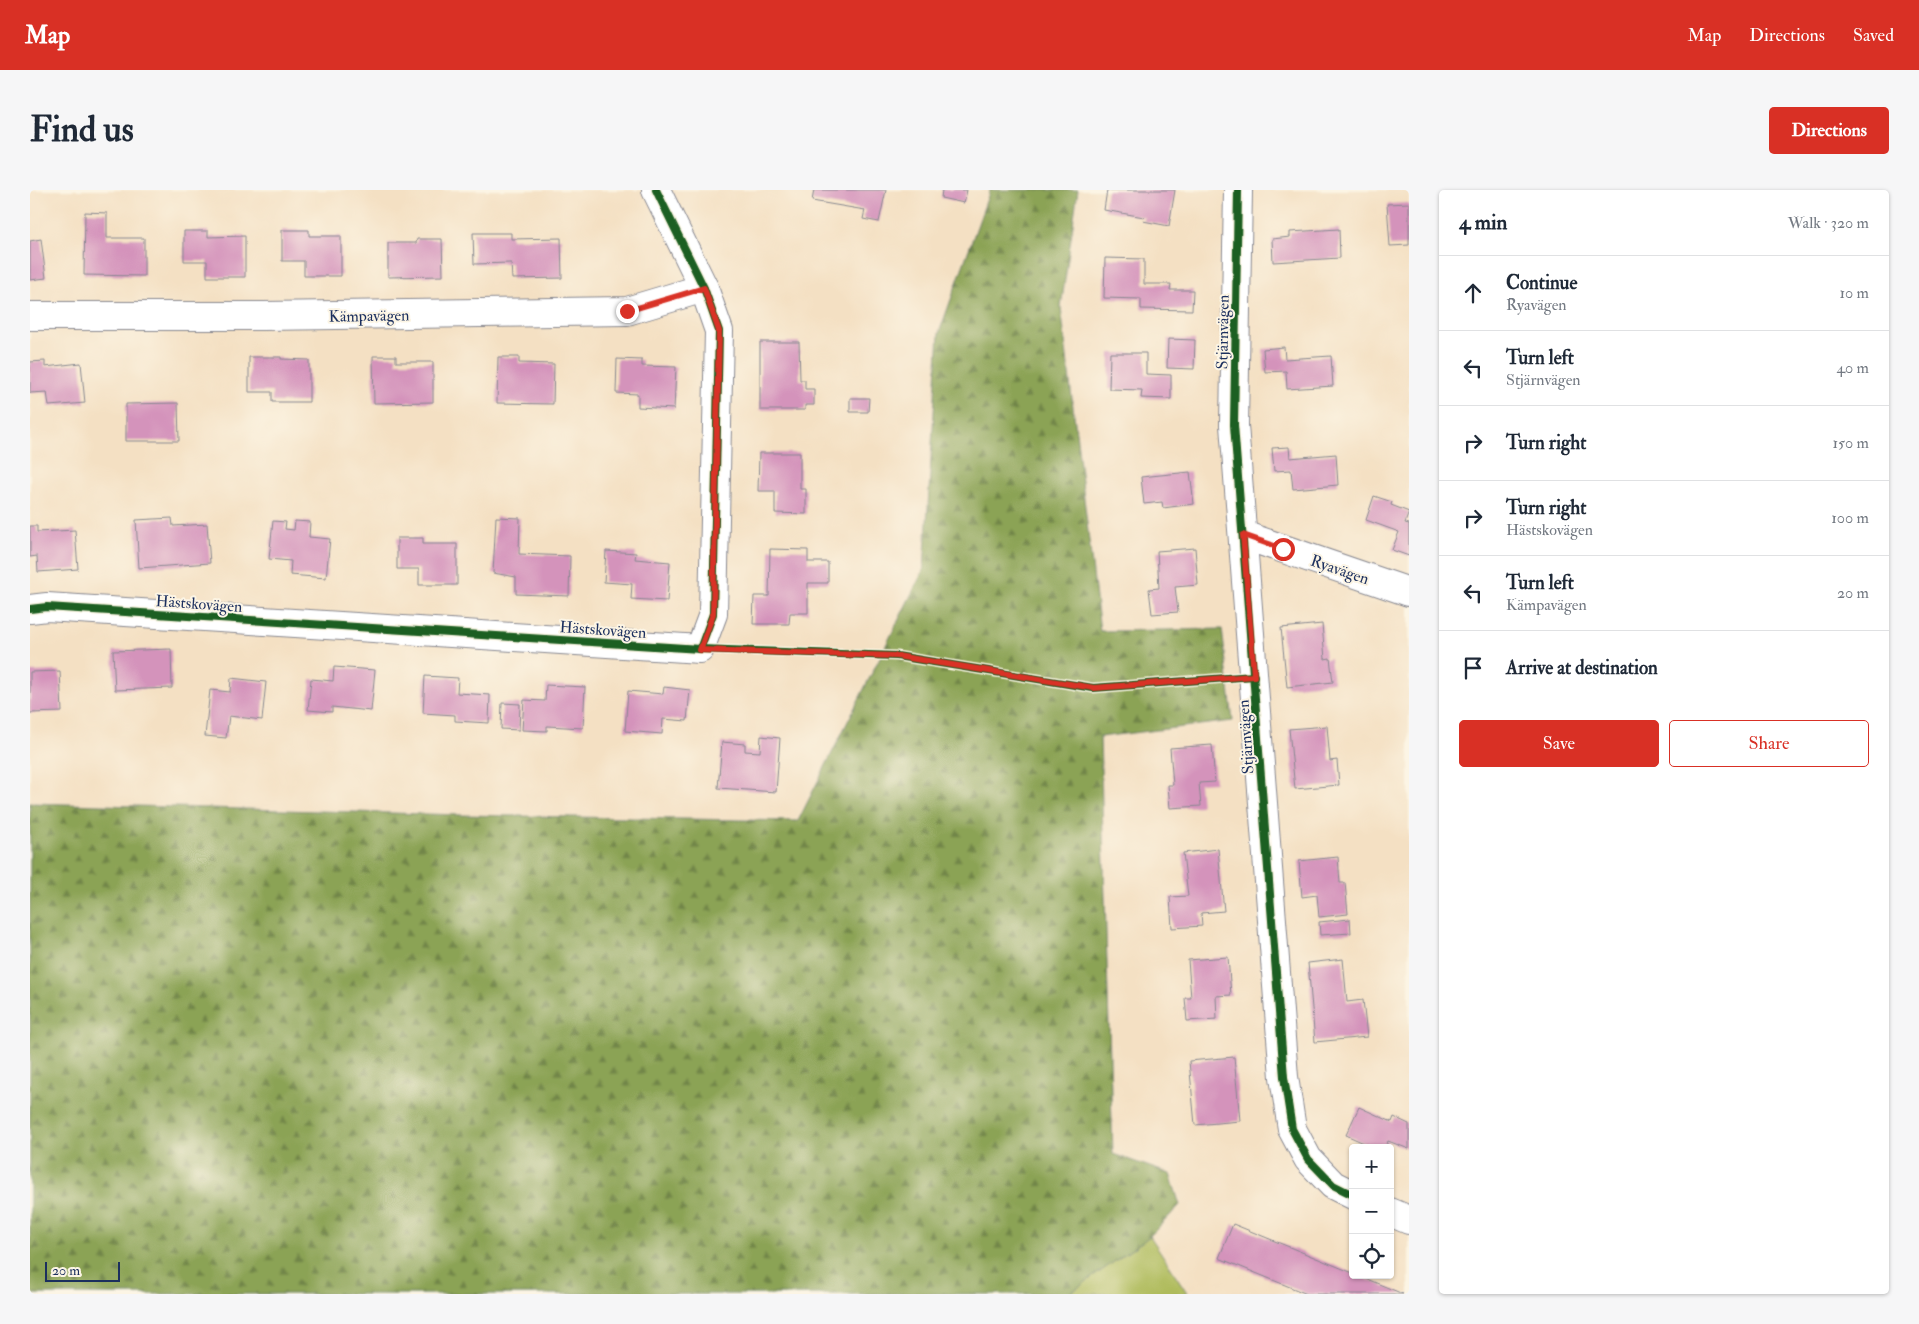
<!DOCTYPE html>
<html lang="en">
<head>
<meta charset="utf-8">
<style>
  body { margin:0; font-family:"IM FELL Double Pica",serif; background:#f6f6f7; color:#1f2937 }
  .controls { position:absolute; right:15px; bottom:15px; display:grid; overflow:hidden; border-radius:5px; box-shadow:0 1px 4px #0004 }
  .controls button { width:45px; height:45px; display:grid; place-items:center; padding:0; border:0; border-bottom:1px solid #e0e1e3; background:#fff; color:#1f2937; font:25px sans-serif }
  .scale { position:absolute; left:15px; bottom:12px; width:75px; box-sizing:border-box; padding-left:5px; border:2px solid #1b2f5e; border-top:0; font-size:14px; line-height:18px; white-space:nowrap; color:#1b2f5e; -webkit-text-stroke:4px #fcf5e5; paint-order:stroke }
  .stop { position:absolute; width:15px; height:15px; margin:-11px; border:4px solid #d93025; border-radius:50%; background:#fff }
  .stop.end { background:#d93025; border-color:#fff; box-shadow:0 1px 5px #0008 }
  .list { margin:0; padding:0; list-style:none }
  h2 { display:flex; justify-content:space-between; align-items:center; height:65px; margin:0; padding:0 20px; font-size:21px }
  h2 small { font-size:16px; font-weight:400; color:#747a83 }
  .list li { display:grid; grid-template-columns:32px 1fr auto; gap:15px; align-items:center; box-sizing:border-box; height:75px; padding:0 20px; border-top:1px solid #e0e1e3 }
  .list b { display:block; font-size:19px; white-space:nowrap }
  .list p { margin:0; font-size:16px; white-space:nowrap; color:#747a83 }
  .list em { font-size:16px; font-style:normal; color:#747a83 }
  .actions { display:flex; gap:10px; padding:15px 20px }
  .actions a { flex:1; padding:11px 0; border:1px solid #d93025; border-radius:5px; text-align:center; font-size:18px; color:#d93025 }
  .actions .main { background:#d93025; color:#fff }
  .icon { flex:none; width:28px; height:28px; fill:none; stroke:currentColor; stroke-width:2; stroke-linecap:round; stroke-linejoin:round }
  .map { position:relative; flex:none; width:1379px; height:1104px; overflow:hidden; border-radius:5px }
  header { display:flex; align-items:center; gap:30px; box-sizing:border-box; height:70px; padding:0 25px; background:#d93025; color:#fff }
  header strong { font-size:24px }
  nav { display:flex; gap:28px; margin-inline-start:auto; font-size:18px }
  .intro { display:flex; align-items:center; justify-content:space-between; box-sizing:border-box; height:120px; padding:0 30px }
  h1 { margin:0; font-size:35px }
  .button { padding:12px 22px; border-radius:5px; background:#d93025; color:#fff; font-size:18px; font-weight:700 }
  main { display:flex; gap:30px; padding:0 30px }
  aside { flex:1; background:#fff; border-radius:5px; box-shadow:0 1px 4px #0004 }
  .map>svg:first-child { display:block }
</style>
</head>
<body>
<header>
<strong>Map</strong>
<nav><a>Map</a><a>Directions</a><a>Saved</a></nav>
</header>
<div class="intro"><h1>Find us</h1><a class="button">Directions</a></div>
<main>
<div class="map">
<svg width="1379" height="1104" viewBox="0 0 1379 1104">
  <defs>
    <pattern id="forest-firs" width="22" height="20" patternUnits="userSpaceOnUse" patternTransform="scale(1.25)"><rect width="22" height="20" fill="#8ba354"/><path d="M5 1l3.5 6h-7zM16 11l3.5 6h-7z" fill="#718549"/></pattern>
  </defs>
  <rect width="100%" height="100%" fill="#fcf5e5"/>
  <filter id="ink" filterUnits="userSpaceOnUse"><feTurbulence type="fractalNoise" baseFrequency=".02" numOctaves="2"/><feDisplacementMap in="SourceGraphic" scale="10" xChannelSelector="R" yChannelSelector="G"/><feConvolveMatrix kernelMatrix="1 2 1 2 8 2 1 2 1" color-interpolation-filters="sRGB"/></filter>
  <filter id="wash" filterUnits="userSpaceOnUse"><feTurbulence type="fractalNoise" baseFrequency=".0096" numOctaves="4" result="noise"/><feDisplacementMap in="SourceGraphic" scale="20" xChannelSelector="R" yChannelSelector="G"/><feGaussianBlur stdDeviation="1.12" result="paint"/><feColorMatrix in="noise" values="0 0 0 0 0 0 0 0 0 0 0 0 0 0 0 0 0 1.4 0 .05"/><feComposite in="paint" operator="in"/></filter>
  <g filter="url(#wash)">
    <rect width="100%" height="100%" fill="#f4e0c3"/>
    <!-- green -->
    <path fill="#afbb5c" stroke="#65755d" d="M1120 1046 1158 1104H1039Z"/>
    <!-- forest -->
    <path fill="url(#forest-firs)" stroke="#536959" d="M960 0H1048L1031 117 1070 441 1192 439 1203 531 1070 547 1083 964 1140 984 1150 1015 1120 1046 1039 1104H0V613L433 625 768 631 894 379 909 143Z"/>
    <g id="blocks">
      <!-- building -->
      <g fill="#d493bb">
        <path d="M784 0H856L849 32 833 29 835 20 782 11Z"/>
        <path d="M912 0H937L934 13 911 8Z"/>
        <path d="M1077 0H1145L1139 36 1113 31 1114 27 1074 20Z"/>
        <path d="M1379 13V55L1360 56 1357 14Z"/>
        <path d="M55 22 77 23V48H114V86L54 85Z"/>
        <path d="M1309 39 1310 68 1243 72 1242 49 1260 47V42Z"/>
        <path d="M252 40H279V46H311V86H274V71H252Z"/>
        <path d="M154 41H178V47L215 46V87H177V71H154Z"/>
        <path d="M443 43H481V49L531 48 532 88 482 89 481 73 444 74Z"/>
        <path d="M11 49 16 88 0 90V51Z"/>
        <path d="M387 49H412L413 86 358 87V53H386Z"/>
        <path d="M1075 68 1114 69V94H1141L1140 100H1163L1162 120 1111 119V109L1074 108Z"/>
        <path d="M1138 149 1165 150 1164 179 1137 178Z"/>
        <path d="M730 152H769L770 190H775V199H784V215H775V220H730Z"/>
        <path d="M1254 157 1255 169 1301 166 1303 196 1257 199 1256 181 1235 182 1233 159Z"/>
        <path d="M1080 163H1116V184L1141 185V209L1111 208 1112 200 1079 199Z"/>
        <path d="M343 166H366V172H403V212L344 213Z"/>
        <path d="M219 167H251V169L279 170V212H242V202H219Z"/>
        <path d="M468 167H489V173L524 174 523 214 467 213Z"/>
        <path d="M587 169 612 170V176L646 177 644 219 608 217V204L586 203Z"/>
        <path d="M15 171V177L51 173 55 213 19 216 17 202 0 203V172Z"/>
        <path d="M820 208H839L838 222H820Z"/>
        <path d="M148 213 149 251H96V214Z"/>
        <path d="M1259 257 1260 268 1306 264 1308 295 1263 299 1261 280 1244 281 1242 258Z"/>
        <path d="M729 263H770V299H776V324L745 323V301H728Z"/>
        <path d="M1160 282 1164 314 1133 318 1132 312 1114 314 1111 287Z"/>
        <path d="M1344 306 1362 312 1361 315 1379 322 1375 333 1379 334V366L1362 360 1369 342 1336 330Z"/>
        <path d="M466 327 490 328 489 364 540 366 539 406 486 404V387L463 383Z"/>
        <path d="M142 328 143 336 177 334 180 373 109 378 106 330Z"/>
        <path d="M243 331 256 332 255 339 264 340 265 331 280 332 279 347 300 349 296 388 260 385 261 371 239 369Z"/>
        <path d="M0 336H7V342L45 340 48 379 8 382 7 366 0 367Z"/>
        <path d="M367 348H393V354H427V395H389V379H367Z"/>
        <path d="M1165 358 1168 395 1145 397 1148 422 1122 424 1119 399 1129 398 1127 361Z"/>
        <path d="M740 359 778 360V372H798V393H778V423H760L759 434H723L724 406H739Z"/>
        <path d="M576 361 606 363 605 369 640 372 637 411 601 409 602 394 574 392Z"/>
        <path d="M1292 434 1295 469 1300 468 1303 492 1257 497 1251 438Z"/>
        <path d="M141 459 142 498 85 500 83 461Z"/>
        <path d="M304 477 345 480 341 521 302 517V522L278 520 281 489 303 491Z"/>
        <path d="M30 481 32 522 0 523V482Z"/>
        <path d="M395 486 428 488 427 503 460 505 459 533 425 531V525L393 523Z"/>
        <path d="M201 488 236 492 232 530 199 526 196 548 175 546 180 500 200 502Z"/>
        <path d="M516 495 555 497 553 538 517 536V541L492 540 494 510 515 511Z"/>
        <path d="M634 497 660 500 657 531 633 529 632 544 595 541 598 501 633 504Z"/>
        <path d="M472 513 490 514 489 540 471 539Z"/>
        <path d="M1297 536 1300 571 1307 570 1309 595 1265 599 1259 539Z"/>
        <path d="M731 546 750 548 746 602 688 598 692 552 715 554V561L730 562Z"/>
        <path d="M1182 555 1185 592 1169 593 1171 616 1140 618 1138 595H1143L1140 558Z"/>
        <path d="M1188 659 1194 721 1171 723 1172 736 1142 738 1140 707 1158 706 1153 663Z"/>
        <path d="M1308 667 1310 693H1315L1318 724 1289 727 1287 705 1272 707 1269 671Z"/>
        <path d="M1320 729 1321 743 1290 745 1289 732Z"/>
        <path d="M1198 767 1201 805 1186 806 1187 829 1157 831 1155 808H1161L1158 770Z"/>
        <path d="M1313 769 1317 812 1333 810 1337 847 1285 852 1278 773Z"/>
        <path d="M1204 867 1210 931 1165 935 1159 871Z"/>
        <path d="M1329 917 1362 932 1364 927 1379 934V959L1358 951 1355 958H1345L1316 945Z"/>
        <path d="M1203 1034 1323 1083V1085H1327L1373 1104H1277L1189 1068Z"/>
      </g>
    </g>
  </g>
  <g filter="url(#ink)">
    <use href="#blocks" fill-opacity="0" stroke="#888890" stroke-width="1"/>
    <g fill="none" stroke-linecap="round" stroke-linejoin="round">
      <!-- street casing -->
      <g stroke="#888890" stroke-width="30">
        <g id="street">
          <path d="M1208 0 1204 235 1254 887 1262 939 1278 969 1303 995 1323 1005"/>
          <path d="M0 126H233L597 121 674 98"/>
          <path d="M1213 345 1379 402"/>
          <path d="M0 419 17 417 670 459 683 424 689 141 674 98 626 0"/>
          <path d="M1360 1022 1379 1030"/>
        </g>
      </g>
      <!-- street -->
      <use href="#street" stroke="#fff" stroke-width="28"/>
      <!-- cycleway casing -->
      <g stroke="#fcf5e5" stroke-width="11">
        <g id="cycleway">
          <path d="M1208 0 1204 235 1254 887 1262 939 1278 969 1303 995 1323 1005"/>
          <path d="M0 419 17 417 670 459 683 424 689 141 674 98 626 0"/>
          <path d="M670 459 867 466 1063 498 1224 486"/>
        </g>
      </g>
      <!-- cycleway -->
      <use href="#cycleway" stroke="#1b5e20" stroke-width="8"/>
    </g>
  </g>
  <g fill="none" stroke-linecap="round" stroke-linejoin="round" filter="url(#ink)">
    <!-- route -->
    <path stroke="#d93025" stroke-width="6" d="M597 121 674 98 689 141 683 424 670 460 867 466 1064 498 1224 486 1213 345 1253 359"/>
  </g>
  <g text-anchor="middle" stroke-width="4" stroke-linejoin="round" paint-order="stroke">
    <!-- street labels -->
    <g font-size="16" fill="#1b2f5e" stroke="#fcf5e5">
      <text transform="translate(339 125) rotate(-1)" y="6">Kämpavägen</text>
      <text transform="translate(1192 142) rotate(-89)" y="6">Stjärnvägen</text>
      <text transform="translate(1310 379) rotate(19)" y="6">Ryavägen</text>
      <text transform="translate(169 413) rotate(4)" y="6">Hästskovägen</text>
      <text transform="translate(573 439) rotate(4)" y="6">Hästskovägen</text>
      <text transform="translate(1215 547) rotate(-94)" y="6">Stjärnvägen</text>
    </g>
  </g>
</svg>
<div class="controls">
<button>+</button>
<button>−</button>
<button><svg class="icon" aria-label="locate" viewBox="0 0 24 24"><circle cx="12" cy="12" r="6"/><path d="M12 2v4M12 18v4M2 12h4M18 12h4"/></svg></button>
</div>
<div class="scale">20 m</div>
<div class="stop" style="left:1253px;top:359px"></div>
<div class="stop end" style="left:597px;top:121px"></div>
</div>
<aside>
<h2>4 min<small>Walk · 320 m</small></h2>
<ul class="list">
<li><svg class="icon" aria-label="ahead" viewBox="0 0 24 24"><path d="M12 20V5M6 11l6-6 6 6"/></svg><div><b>Continue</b><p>Ryavägen</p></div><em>10 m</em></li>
<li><svg class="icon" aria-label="left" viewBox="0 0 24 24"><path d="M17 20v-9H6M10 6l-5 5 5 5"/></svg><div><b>Turn left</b><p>Stjärnvägen</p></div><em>40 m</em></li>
<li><svg class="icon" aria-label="right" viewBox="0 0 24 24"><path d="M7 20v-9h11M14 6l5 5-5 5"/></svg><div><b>Turn right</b></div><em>150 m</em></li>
<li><svg class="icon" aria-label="right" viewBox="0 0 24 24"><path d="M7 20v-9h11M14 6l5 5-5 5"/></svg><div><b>Turn right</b><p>Hästskovägen</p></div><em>100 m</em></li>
<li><svg class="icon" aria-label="left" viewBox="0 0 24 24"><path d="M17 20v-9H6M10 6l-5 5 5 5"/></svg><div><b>Turn left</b><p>Kämpavägen</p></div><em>20 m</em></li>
<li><svg class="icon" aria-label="arrive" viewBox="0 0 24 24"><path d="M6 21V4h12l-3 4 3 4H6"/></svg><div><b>Arrive at destination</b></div></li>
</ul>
<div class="actions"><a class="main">Save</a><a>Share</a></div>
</aside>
</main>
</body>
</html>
